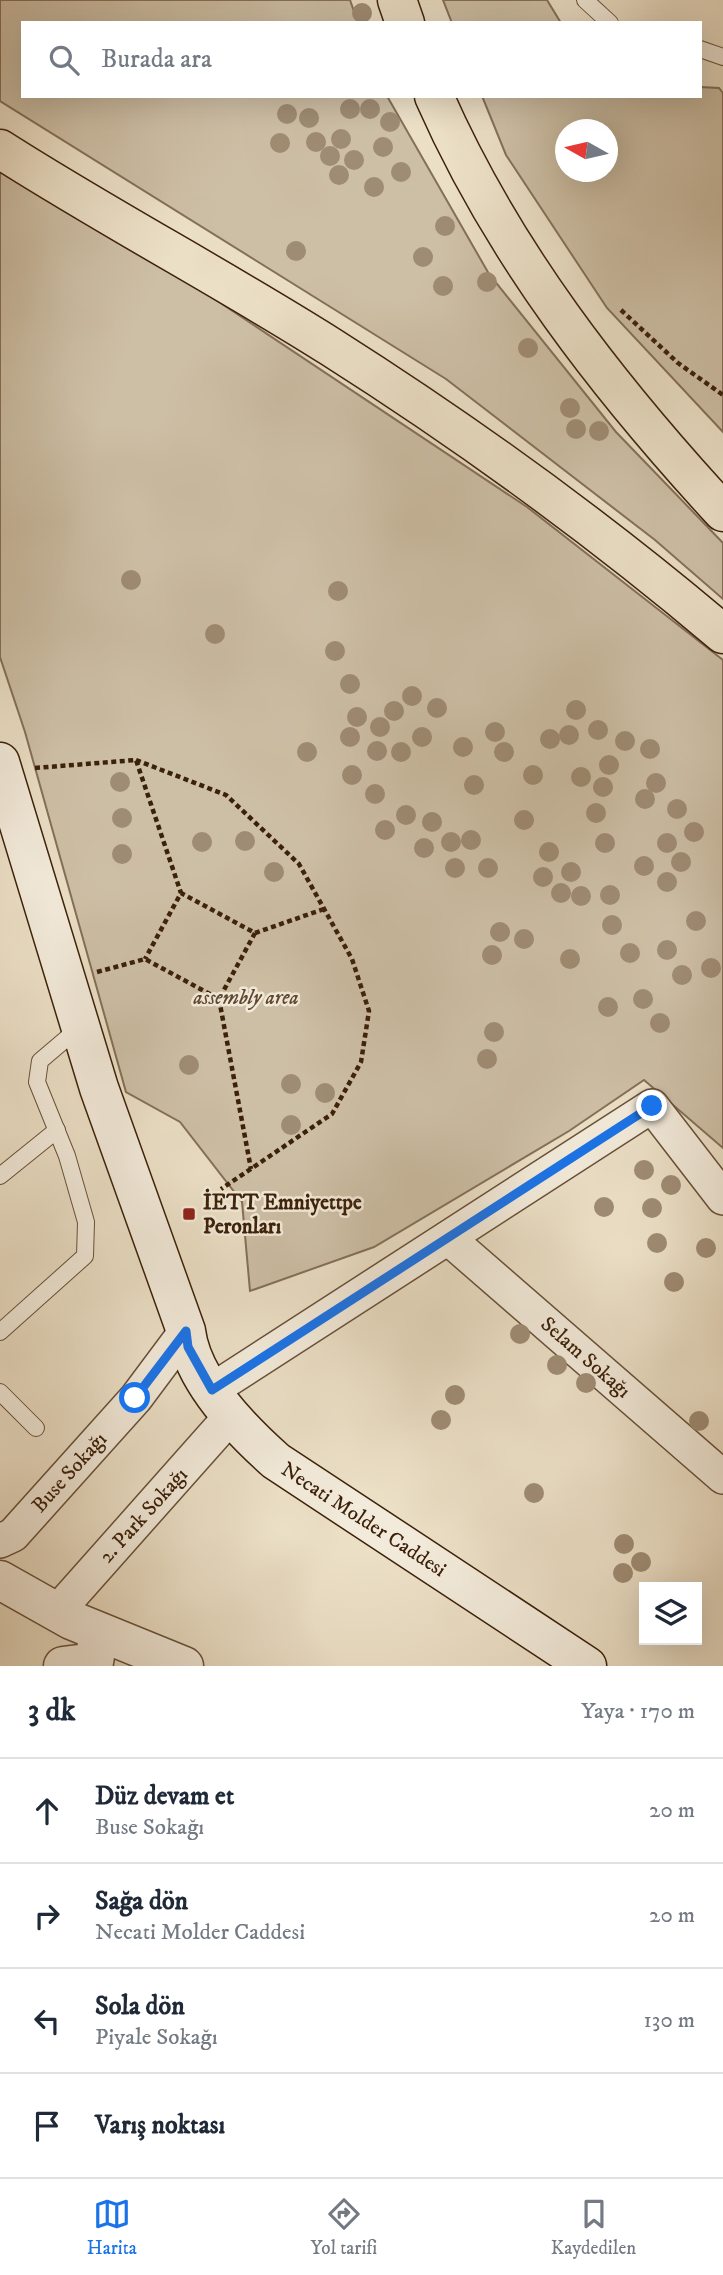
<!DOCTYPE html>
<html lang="tr">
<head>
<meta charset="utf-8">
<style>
  body { margin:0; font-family:"IM FELL DW Pica",serif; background:#f2f2f3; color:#1f2937 }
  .controls { position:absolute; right:21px; bottom:21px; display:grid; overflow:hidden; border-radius:0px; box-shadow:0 7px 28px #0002 }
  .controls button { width:63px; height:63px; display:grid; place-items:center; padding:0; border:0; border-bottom:2px solid #e0e1e3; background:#fff; color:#1f2937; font:35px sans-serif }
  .compass { position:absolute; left:555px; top:119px; width:63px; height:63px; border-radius:50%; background:#fff; box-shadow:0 7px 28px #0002; rotate:278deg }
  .stop { position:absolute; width:21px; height:21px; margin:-16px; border:5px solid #1a73e8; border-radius:50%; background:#fff }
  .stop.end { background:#1a73e8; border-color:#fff; box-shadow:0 2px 7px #0008 }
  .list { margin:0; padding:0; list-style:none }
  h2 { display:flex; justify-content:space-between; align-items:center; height:91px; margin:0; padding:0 28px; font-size:30px }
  h2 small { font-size:23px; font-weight:400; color:#747a83 }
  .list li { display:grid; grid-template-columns:46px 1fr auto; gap:21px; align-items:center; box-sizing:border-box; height:105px; padding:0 28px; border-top:2px solid #e0e1e3 }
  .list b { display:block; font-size:26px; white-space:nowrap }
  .list p { margin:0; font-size:23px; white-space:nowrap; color:#747a83 }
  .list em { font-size:23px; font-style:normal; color:#747a83 }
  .icon { flex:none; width:38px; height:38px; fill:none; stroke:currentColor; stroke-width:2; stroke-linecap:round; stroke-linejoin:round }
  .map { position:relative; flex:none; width:723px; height:1666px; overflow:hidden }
  .search { position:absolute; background:#fff; box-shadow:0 7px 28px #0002; left:21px; right:21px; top:21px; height:77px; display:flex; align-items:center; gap:18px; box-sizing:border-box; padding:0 24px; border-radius:0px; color:#747a83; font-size:26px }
  .sheet { height:511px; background:#fff }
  nav { display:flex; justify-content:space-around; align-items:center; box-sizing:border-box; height:98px; border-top:2px solid #e0e1e3; background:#fff; font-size:19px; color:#747a83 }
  nav a { display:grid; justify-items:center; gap:4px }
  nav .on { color:#1a73e8 }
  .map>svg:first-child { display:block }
</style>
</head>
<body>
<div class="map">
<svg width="723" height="1666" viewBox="0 0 723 1666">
  <rect width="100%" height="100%" fill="#ebdfc6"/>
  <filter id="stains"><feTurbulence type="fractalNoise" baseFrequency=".00286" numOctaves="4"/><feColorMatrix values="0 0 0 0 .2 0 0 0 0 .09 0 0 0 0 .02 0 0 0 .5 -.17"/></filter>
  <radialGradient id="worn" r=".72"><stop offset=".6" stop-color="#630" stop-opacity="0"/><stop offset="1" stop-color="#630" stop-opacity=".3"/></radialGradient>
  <!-- green -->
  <g fill="#cdbfa6" stroke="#847058" stroke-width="2" fill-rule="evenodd">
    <path d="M0 0H350L358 23H23V96H387L489 274 616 432 723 543V599L655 540 446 379 0 101Z"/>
    <path d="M443 0H547L561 23H452Z"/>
    <path d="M700 87 719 88 723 93V432L607 308 506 155 482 96H700ZM566 130H608V172H566Z"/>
    <path d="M0 172 156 260 527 507 723 660V1148L644 1080 569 1131 374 1247 250 1291 242 1202 180 1122 126 1092 25 732 0 657Z"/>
  </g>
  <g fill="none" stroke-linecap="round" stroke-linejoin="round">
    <!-- service casing -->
    <g stroke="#685038" stroke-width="18">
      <g id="service">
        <path d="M585 0 610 23"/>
        <path d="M700 49 723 57"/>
        <path d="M0 1176 57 1130"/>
        <path d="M0 1332 85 1256 86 1222 67 1156 37 1082 40 1061 80 1027"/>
        <path d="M0 1392 36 1428"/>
      </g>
    </g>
    <!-- minor casing -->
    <g stroke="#685038" stroke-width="36">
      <g id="minor">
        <path d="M448 1238 723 1477"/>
        <path d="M212 1390 652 1106 723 1198"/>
        <path d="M0 1541 13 1535 136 1398 186 1331"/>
        <path d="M56 1613 230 1417"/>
      </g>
    </g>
    <!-- tertiary casing -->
    <g stroke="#685038" stroke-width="41">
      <g id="tertiary">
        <path d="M0 1580 71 1620 184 1666"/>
        <path d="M63 1666 94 1662 99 1632"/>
      </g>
    </g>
    <!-- secondary casing -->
    <g stroke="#3c2109" stroke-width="41">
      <path id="secondary" d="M0 762 99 1088 186 1331C192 1380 240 1429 276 1461L587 1666"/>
    </g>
    <!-- motorway casing -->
    <g stroke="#3c2109" stroke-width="41">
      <g id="motorway">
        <path d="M397 0 405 23"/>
        <path d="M434 96C503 253 608 387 723 512"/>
        <path d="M0 149C108 218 222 278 331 347 468 434 599 529 723 634"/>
      </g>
    </g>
    <!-- path -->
    <g stroke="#3c2109" stroke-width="4.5" stroke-dasharray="5 3.5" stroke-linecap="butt">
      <path d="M621 310 678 363 723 395"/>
      <path d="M136 760 226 795 299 864 352 959 369 1011 361 1062 332 1114 221 1189"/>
      <path d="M35 768 136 760 181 893"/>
      <path d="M255 933 324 909"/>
      <path d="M97 972 145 959 219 999 255 933 181 893 145 959"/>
      <path d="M219 999 251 1169"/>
    </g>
    <!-- service -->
    <use href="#service" stroke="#f2eada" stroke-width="16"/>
    <!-- minor -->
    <use href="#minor" stroke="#f2eada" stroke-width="33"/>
    <!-- tertiary -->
    <use href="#tertiary" stroke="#f2eada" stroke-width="38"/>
    <!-- secondary -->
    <use href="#secondary" stroke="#f2eada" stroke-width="38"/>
    <!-- motorway -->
    <use href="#motorway" stroke="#ebdfc6" stroke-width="38"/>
  </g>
  <!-- trees -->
  <g fill="#9f8c74">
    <circle cx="362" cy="13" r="10"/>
    <circle cx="350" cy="109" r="10"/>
    <circle cx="370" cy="109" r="10"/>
    <circle cx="287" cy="114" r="10"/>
    <circle cx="309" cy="118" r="10"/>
    <circle cx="390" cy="122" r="10"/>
    <circle cx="341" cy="139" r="10"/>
    <circle cx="316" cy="142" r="10"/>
    <circle cx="280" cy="143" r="10"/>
    <circle cx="383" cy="147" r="10"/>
    <circle cx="330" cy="156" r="10"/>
    <circle cx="354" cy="160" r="10"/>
    <circle cx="401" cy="172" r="10"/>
    <circle cx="339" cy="175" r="10"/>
    <circle cx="374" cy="187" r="10"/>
    <circle cx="445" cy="226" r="10"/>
    <circle cx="296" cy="251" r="10"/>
    <circle cx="423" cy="257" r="10"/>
    <circle cx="487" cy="282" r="10"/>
    <circle cx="443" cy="286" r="10"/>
    <circle cx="528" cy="348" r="10"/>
    <circle cx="570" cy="408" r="10"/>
    <circle cx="576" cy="429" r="10"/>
    <circle cx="599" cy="431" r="10"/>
    <circle cx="131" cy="580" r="10"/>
    <circle cx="338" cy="591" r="10"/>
    <circle cx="215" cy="634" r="10"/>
    <circle cx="335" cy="651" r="10"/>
    <circle cx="350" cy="684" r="10"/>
    <circle cx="412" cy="696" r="10"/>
    <circle cx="437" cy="708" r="10"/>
    <circle cx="576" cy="710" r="10"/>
    <circle cx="394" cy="711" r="10"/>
    <circle cx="357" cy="717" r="10"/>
    <circle cx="380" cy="727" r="10"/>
    <circle cx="598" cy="730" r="10"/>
    <circle cx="495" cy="732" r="10"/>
    <circle cx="569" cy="735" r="10"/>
    <circle cx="350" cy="737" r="10"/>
    <circle cx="422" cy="737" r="10"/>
    <circle cx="550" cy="739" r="10"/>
    <circle cx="625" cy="741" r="10"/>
    <circle cx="463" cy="747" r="10"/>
    <circle cx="650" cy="749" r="10"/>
    <circle cx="377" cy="751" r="10"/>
    <circle cx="307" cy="752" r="10"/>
    <circle cx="401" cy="752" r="10"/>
    <circle cx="504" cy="752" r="10"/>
    <circle cx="609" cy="765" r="10"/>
    <circle cx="352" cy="775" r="10"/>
    <circle cx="533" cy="775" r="10"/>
    <circle cx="581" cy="777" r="10"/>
    <circle cx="120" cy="782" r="10"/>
    <circle cx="656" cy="783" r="10"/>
    <circle cx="474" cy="785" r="10"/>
    <circle cx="603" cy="787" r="10"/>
    <circle cx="375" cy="794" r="10"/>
    <circle cx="645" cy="799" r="10"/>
    <circle cx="677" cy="809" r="10"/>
    <circle cx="596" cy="813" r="10"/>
    <circle cx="406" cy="815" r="10"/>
    <circle cx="122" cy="818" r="10"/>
    <circle cx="524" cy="820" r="10"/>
    <circle cx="432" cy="822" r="10"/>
    <circle cx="385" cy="830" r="10"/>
    <circle cx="694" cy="832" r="10"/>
    <circle cx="471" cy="840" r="10"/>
    <circle cx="245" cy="841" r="10"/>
    <circle cx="202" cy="842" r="10"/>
    <circle cx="451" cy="842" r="10"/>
    <circle cx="605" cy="843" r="10"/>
    <circle cx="667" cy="843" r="10"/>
    <circle cx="424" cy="848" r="10"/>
    <circle cx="549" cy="852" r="10"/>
    <circle cx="122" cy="854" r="10"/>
    <circle cx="681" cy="862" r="10"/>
    <circle cx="644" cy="866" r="10"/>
    <circle cx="455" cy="868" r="10"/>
    <circle cx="488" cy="868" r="10"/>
    <circle cx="274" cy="872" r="10"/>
    <circle cx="571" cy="872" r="10"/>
    <circle cx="543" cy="877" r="10"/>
    <circle cx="667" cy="882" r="10"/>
    <circle cx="561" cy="893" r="10"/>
    <circle cx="610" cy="895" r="10"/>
    <circle cx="581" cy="896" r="10"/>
    <circle cx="696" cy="921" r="10"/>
    <circle cx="612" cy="925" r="10"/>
    <circle cx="500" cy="932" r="10"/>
    <circle cx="524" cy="939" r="10"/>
    <circle cx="667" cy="950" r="10"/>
    <circle cx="630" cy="953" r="10"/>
    <circle cx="492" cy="955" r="10"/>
    <circle cx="570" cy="959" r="10"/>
    <circle cx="711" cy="968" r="10"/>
    <circle cx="682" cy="975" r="10"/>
    <circle cx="643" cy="999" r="10"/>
    <circle cx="608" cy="1007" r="10"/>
    <circle cx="660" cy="1023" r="10"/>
    <circle cx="494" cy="1032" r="10"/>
    <circle cx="487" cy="1059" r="10"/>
    <circle cx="189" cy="1065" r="10"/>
    <circle cx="291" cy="1084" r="10"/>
    <circle cx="325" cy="1093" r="10"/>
    <circle cx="291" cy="1125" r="10"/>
    <circle cx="644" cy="1170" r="10"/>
    <circle cx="671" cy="1185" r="10"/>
    <circle cx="604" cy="1207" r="10"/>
    <circle cx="652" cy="1208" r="10"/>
    <circle cx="657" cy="1243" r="10"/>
    <circle cx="706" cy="1248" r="10"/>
    <circle cx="674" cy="1282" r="10"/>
    <circle cx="520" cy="1334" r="10"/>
    <circle cx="557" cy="1365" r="10"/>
    <circle cx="586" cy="1383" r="10"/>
    <circle cx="455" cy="1395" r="10"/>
    <circle cx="441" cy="1420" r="10"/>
    <circle cx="699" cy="1421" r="10"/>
    <circle cx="534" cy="1493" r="10"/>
    <circle cx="624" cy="1544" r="10"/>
    <circle cx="641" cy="1562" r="10"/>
    <circle cx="623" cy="1573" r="10"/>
  </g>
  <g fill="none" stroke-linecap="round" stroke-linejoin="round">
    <!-- route -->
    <path stroke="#1a73e8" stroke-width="9" d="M135 1398 186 1331 188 1347 212 1390 652 1106"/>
  </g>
  <!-- markers -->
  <rect fill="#8f2418" stroke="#f2eada" stroke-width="2.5" x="182" y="1207" width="14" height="14" rx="3.5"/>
  <g text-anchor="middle" stroke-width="5" stroke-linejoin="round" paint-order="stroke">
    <!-- park labels -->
    <g font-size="21" font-style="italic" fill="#604830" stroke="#f2eada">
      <text x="246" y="1004">assembly area</text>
    </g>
    <!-- poi labels -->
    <g font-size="21" font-weight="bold" fill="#3c2109" stroke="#f2eada" text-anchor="start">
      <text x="203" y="1209">İETT Emniyettpe<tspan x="203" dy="24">Peronları</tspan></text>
    </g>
    <!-- street labels -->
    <g font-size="21" fill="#3c2109" stroke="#f2eada">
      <text transform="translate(586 1357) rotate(41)" y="7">Selam Sokağı</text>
      <text transform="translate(69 1472) rotate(-48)" y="7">Buse Sokağı</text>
      <text transform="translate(143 1515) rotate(-48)" y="7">2. Park Sokağı</text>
      <text transform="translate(364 1519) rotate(33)" y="7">Necati Molder Caddesi</text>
    </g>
  </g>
  <rect width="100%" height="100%" filter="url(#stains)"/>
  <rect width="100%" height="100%" fill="url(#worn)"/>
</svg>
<div class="controls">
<button><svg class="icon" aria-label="layers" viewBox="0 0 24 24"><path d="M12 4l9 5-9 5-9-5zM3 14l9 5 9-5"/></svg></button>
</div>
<svg class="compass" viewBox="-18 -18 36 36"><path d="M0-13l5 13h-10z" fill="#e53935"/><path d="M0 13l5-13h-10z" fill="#747a83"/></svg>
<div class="stop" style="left:135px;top:1398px"></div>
<div class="stop end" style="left:652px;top:1106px"></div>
<div class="search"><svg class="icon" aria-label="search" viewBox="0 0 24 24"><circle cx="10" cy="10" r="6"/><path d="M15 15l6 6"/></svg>Burada ara</div>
</div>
<section class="sheet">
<h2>3 dk<small>Yaya · 170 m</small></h2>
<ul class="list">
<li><svg class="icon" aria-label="ahead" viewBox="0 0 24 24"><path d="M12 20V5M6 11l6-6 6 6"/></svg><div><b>Düz devam et</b><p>Buse Sokağı</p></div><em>20 m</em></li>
<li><svg class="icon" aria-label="right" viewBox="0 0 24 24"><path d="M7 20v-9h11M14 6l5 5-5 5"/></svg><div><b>Sağa dön</b><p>Necati Molder Caddesi</p></div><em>20 m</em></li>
<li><svg class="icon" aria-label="left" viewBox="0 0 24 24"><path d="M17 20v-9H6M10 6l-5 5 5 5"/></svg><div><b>Sola dön</b><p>Piyale Sokağı</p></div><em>130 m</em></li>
<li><svg class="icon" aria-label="arrive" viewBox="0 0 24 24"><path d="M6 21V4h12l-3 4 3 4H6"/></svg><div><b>Varış noktası</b></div></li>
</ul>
</section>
<nav>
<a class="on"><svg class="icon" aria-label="map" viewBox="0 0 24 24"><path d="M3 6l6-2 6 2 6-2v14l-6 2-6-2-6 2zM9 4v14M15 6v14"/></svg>Harita</a>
<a><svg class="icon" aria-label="directions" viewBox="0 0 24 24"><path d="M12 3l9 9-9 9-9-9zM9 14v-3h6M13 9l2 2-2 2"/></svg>Yol tarifi</a>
<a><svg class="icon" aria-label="saved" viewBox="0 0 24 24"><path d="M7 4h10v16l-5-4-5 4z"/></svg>Kaydedilen</a>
</nav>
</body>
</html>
